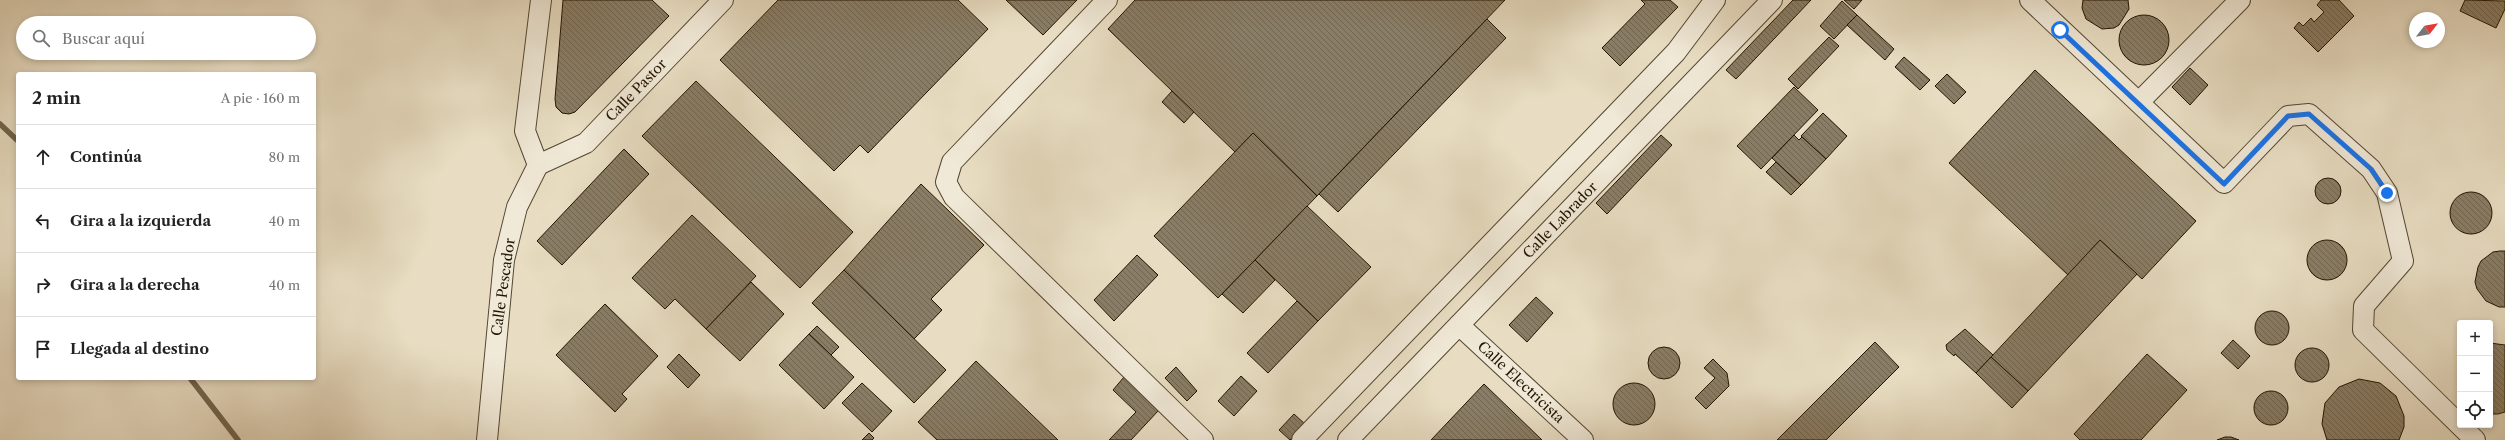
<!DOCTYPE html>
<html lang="es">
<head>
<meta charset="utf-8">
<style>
  body { margin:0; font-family:"Libre Caslon Text",serif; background:#f6f6f6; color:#222 }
  .controls { position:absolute; right:12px; bottom:12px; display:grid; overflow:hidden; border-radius:4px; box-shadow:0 2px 6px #0003 }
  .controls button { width:36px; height:36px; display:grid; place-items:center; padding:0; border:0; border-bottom:1px solid #e0e0e0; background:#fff; color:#222; font:20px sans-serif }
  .compass { position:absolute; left:2409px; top:12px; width:36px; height:36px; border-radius:50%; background:#fff; box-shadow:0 2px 6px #0003; rotate:59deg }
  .stop { position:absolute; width:12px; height:12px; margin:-9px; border:3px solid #1a73e8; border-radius:50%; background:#fff }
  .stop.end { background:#1a73e8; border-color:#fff; box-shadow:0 1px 4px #0008 }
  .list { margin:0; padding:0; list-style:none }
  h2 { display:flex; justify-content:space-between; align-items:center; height:52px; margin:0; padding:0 16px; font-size:17px }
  h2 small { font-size:13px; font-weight:400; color:#767676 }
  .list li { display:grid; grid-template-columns:26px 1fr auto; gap:12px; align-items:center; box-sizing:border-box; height:64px; padding:0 16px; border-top:1px solid #e0e0e0 }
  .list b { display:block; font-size:15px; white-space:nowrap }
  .list em { font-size:13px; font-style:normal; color:#767676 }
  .icon { flex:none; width:22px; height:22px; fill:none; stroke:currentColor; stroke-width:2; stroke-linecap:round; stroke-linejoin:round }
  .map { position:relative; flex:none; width:2505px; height:440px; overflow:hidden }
  .search { position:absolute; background:#fff; box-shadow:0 2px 6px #0003; left:16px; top:16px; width:300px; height:44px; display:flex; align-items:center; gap:10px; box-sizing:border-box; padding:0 14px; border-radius:22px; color:#767676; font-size:15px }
  .panel { position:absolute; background:#fff; box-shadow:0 2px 6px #0003; left:16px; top:72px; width:300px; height:308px; border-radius:4px }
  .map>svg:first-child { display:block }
</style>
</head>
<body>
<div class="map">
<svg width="2505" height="440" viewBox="0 0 2505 440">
  <defs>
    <pattern id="building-back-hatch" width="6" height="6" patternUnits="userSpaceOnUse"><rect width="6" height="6" fill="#897d65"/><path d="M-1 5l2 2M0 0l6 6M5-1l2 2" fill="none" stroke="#706551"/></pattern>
  </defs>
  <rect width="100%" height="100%" fill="#e8ddc2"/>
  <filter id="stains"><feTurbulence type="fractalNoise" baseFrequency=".005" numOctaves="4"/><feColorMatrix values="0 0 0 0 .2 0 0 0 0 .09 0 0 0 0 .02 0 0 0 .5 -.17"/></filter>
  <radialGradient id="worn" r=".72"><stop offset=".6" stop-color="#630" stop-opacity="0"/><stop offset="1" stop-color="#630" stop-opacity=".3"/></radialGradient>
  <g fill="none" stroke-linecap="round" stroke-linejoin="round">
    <!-- stream -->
    <g stroke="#71644d" stroke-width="5.5">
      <path d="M0 124 18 141"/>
      <path d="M190 378 238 440"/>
    </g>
  </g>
  <!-- building -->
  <g fill="url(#building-back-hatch)" stroke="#221401">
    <path d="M563 0H652L669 16 575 112 569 114 562 113 556 107 555 99Z"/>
    <path d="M778 0H958L988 29 868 153 860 145 834 171 720 60Z"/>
    <path d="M1006 0H1077L1043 35Z"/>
    <path d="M1135 0H1505L1317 196 1253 133 1235 152 1108 29Z"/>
    <path d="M1641 0H1670L1678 7 1620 66 1602 48 1645 4Z"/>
    <path d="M1793 0H1811L1736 79 1726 70Z"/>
    <path d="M1844 0H1862L1854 9Z"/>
    <path d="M2083 0H2128L2129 9 2119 25 2114 28 2102 29 2086 19 2082 8Z"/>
    <path d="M2321 0H2339L2354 16 2318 52 2294 28 2299 22 2303 26 2311 18 2314 22 2324 12 2317 5Z"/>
    <path d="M2465 0 2505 1V9L2496 28 2460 11Z"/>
    <path d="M1842 1 1857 15 1834 39 1820 26Z"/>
    <path d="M1857 15 1894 49 1885 60 1847 25Z"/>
    <circle cx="2144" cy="40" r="25"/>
    <path d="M1487 19 1506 38 1338 212 1319 194Z"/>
    <path d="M1829 37 1839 46 1798 89 1788 79Z"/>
    <path d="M1904 57 1930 80 1920 90 1895 67Z"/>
    <path d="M2190 68 2208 85 2190 105 2172 87Z"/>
    <path d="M2035 70 2196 221 2142 279 2100 240 2068 275 1949 163Z"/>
    <path d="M1947 74 1966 92 1954 104 1935 86Z"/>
    <path d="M696 81 853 232 800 288 642 136Z"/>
    <path d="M1794 87 1818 110 1761 169 1737 146Z"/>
    <path d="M1172 91 1194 112 1184 123 1162 102Z"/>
    <path d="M1823 113 1847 136 1826 159 1801 136Z"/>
    <path d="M1253 133 1317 196 1218 298 1154 236Z"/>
    <path d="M1661 135 1672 145 1607 214 1596 203Z"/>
    <path d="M1794 135 1799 140 1802 137 1826 159 1801 185 1772 158Z"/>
    <path d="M624 149 649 174 562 265 537 241Z"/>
    <path d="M1776 162 1801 185 1791 195 1766 172Z"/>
    <circle cx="2328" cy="191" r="13"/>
    <path d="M921 184 984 245 931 299 942 310 914 339 844 270Z"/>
    <circle cx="2471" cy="213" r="21"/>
    <path d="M1307 206 1371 267 1318 321 1255 260Z"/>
    <path d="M692 215 756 276 706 329 675 299 665 309 632 278Z"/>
    <path d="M2100 240 2137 274 2028 391 1991 357Z"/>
    <circle cx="2327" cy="260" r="20"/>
    <path d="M2500 251H2505V307H2499L2486 301 2477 289 2475 282 2478 267 2481 261 2493 252Z"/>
    <path d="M1137 255 1158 275 1114 321 1094 300Z"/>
    <path d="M1255 260 1275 280 1243 313 1222 294Z"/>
    <path d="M844 270 946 370 914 403 812 303Z"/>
    <path d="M751 282 784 314 740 361 706 329Z"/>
    <path d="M1536 297 1553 313 1527 342 1509 325Z"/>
    <path d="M1297 301 1318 321 1268 373 1247 353Z"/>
    <path d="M605 304 658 356 622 394 627 399 615 412 556 355Z"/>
    <circle cx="2272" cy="328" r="17"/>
    <path d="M817 326 839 347 831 355 809 334Z"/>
    <path d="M1965 329 1993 355 1976 373 1955 354 1954 356 1947 350 1946 345Z"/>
    <path d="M809 334 854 377 824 409 779 365Z"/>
    <path d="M2233 340 2250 356 2238 369 2221 353Z"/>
    <path d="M1875 342 1899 367 1826 440H1777Z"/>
    <path d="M2490 343 2505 345V412L2498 414H2490Z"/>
    <circle cx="1664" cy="363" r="16"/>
    <circle cx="2312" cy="365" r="17"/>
    <path d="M679 354 700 375 688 388 667 367Z"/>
    <path d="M2147 354 2187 390 2141 440H2080L2074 434Z"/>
    <path d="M1991 357 2028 391 2012 408 1976 373Z"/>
    <path d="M1713 359 1727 373 1729 386 1706 409 1695 398 1715 378 1704 368Z"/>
    <path d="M976 361 1058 440H937L918 422Z"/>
    <path d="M1176 367 1197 391 1187 401 1165 378Z"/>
    <path d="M1241 376 1257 391 1234 416 1218 401Z"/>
    <path d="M1124 377 1159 410 1131 440H1109L1136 412 1113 390Z"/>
    <path d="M2359 379 2380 383 2396 396 2404 416V427L2399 440H2327L2322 424 2325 403 2339 387Z"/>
    <path d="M862 383 892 411 872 432 842 403Z"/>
    <circle cx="1634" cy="404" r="21"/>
    <path d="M1484 384 1542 440H1431Z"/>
    <circle cx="2271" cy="408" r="17"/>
    <path d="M1294 414 1306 425 1290 440 1279 430Z"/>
    <path d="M869 433 874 438 872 440H862Z"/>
    <path d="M2225 437H2231L2239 440H2217Z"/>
  </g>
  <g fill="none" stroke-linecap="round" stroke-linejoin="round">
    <!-- street casing -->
    <g stroke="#544631" stroke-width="22">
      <g id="street">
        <path d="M1107 0 952 162 946 182 954 197 1203 440"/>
        <path d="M2030 0 2224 183 2288 116 2309 114 2371 169 2387 193 2403 261 2364 306 2363 330 2475 440"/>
        <path d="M2139 102 2240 0"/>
        <path d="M538 165 586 143 723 0"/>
        <path d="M1459 325 1583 440"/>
        <path d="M487 440 504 260 517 207 538 165 525 131 541 0"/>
        <path d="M1302 440 1676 52 1715 0"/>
        <path d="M1348 440 1772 0"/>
      </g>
    </g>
    <!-- street -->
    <use href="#street" stroke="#f0e9d7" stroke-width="20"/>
  </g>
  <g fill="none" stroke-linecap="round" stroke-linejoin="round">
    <!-- route -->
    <path stroke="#1a73e8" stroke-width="5" d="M2060 30 2224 184 2288 116 2309 114 2371 169 2387 193"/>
  </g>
  <g text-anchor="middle" stroke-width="3.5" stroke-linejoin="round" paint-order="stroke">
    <!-- street labels -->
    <g font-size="14" fill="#221401" stroke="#f0e9d7">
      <text transform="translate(636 90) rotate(-46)" y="5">Calle Pastor</text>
      <text transform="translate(1560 220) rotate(-46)" y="5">Calle Labrador</text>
      <text transform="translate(503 287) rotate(-82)" y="5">Calle Pescador</text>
      <text transform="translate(1521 382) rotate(43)" y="5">Calle Electricista</text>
    </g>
  </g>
  <rect width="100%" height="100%" filter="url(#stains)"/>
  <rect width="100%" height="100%" fill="url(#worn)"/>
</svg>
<div class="controls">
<button>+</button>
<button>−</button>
<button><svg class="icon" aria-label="locate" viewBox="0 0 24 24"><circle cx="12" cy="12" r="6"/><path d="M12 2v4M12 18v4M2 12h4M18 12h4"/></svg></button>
</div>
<svg class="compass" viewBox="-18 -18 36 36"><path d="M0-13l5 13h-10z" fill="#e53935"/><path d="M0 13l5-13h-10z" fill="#767676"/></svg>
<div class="stop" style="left:2060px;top:30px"></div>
<div class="stop end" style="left:2387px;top:193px"></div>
<div class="search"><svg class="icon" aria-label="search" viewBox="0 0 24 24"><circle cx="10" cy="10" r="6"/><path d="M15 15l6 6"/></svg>Buscar aquí</div>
<section class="panel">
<h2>2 min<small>A pie · 160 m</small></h2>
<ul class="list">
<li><svg class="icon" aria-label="ahead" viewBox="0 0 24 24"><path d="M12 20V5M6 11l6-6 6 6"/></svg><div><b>Continúa</b></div><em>80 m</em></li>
<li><svg class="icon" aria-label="left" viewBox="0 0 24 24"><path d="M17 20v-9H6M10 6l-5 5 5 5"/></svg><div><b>Gira a la izquierda</b></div><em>40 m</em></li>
<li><svg class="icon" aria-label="right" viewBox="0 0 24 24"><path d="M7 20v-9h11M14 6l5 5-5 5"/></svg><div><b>Gira a la derecha</b></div><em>40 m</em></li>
<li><svg class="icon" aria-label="arrive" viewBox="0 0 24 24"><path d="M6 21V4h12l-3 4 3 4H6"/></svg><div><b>Llegada al destino</b></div></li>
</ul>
</section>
</div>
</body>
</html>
